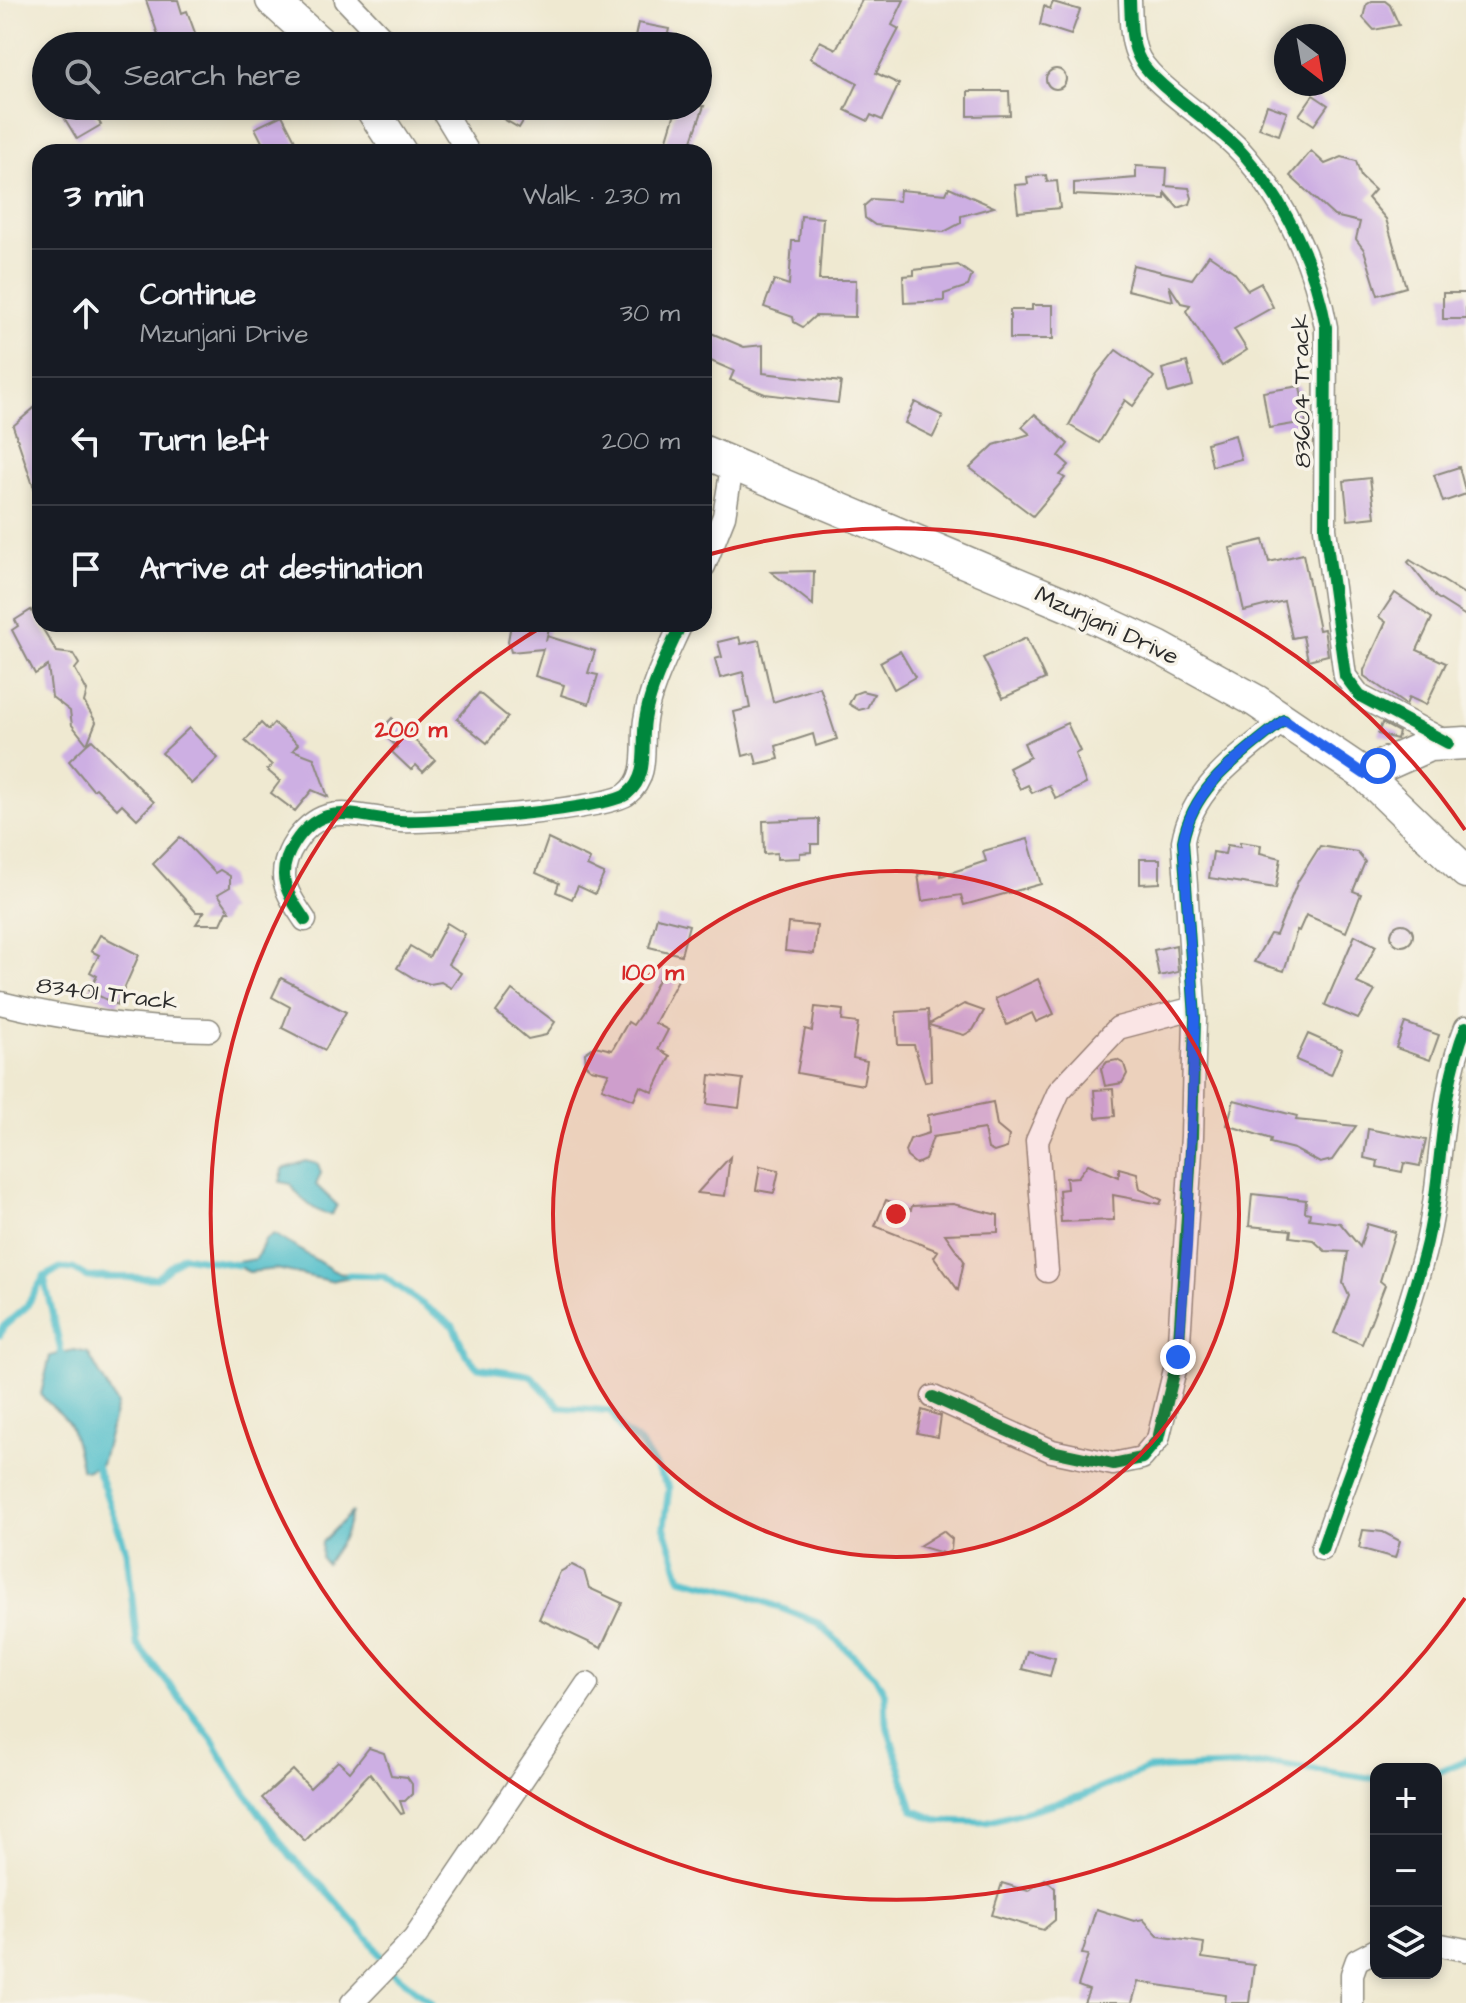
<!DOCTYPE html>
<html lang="en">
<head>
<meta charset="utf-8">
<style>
  body { margin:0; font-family:"Architects Daughter",sans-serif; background:#242831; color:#f1f3f6 }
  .controls { position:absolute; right:24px; bottom:24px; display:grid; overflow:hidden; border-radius:16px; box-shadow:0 4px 12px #0003 }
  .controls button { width:72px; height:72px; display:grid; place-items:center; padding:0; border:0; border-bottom:2px solid #363941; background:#171b24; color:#f1f3f6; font:40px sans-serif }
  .compass { position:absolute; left:1274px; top:24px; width:72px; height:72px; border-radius:50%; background:#171b24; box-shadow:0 4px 12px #0003; rotate:149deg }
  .stop { position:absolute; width:24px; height:24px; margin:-18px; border:6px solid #2563eb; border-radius:50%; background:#fff }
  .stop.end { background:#2563eb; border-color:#fff; box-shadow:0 2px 8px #0008 }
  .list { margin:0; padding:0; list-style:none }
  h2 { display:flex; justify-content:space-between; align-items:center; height:104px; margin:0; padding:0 32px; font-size:34px }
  h2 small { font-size:26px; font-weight:400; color:#9ea1a6 }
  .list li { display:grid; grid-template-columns:52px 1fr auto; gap:24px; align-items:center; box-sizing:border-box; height:128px; padding:0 32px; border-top:2px solid #363941 }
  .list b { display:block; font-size:30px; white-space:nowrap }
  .list p { margin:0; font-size:26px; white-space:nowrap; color:#9ea1a6 }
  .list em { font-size:26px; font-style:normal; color:#9ea1a6 }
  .icon { flex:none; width:44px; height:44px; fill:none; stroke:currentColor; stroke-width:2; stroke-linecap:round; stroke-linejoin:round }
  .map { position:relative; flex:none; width:1466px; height:2003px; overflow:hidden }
  .search { position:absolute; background:#171b24; box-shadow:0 4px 12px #0003; left:32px; top:32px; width:680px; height:88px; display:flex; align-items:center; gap:20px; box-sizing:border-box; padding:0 28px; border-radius:44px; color:#9ea1a6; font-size:30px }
  .panel { position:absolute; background:#171b24; box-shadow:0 4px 12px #0003; left:32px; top:144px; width:680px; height:488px; border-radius:24px }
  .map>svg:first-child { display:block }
</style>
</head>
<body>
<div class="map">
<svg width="1466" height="2003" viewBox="0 0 1466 2003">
  <rect width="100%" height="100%" fill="#f7f3e8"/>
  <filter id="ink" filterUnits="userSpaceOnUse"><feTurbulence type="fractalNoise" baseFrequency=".0125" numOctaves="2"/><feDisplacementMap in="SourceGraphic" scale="16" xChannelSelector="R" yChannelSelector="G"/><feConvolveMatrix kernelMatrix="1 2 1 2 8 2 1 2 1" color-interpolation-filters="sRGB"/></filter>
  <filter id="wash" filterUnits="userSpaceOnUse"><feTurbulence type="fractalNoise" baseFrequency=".006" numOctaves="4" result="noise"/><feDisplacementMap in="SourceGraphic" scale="32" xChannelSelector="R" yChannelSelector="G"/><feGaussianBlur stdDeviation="1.8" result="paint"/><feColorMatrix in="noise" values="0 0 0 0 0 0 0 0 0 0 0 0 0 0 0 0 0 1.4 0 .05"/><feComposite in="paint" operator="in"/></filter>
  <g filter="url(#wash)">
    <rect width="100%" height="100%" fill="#efe9d1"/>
    <!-- water -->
    <g fill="#52bfcb" stroke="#3e757b" stroke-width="2">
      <path d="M306 1161 318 1164 321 1173 316 1185 337 1205 332 1214C318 1216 297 1196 291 1184L280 1182 283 1169Z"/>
      <path d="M274 1234 334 1271 355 1276 330 1281 277 1269 249 1272 231 1263 256 1259 265 1240Z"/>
      <path d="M74 1350 88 1353 117 1405 101 1464 86 1471 81 1469C81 1464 72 1429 69 1424 62 1412 48 1406 41 1394L50 1356Z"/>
      <path d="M352 1512 344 1537 326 1564 321 1558 322 1542Z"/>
    </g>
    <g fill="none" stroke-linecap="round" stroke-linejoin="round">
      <!-- stream -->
      <g stroke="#52bfcb" stroke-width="7">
        <path d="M349 1275 383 1276 453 1326 466 1354 477 1367 530 1375 560 1407 611 1411 621 1430 640 1443 669 1488 664 1526 681 1578 743 1593 818 1623 875 1676 885 1694 886 1722 913 1810 940 1821 986 1822 1081 1796 1148 1769 1277 1764 1376 1779"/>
        <path d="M44 1277 63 1360"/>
        <path d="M0 1335 3 1327 26 1307 44 1277 60 1268 73 1269 87 1277 156 1278 183 1256 238 1265"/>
        <path d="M94 1460 127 1553 137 1644 212 1739 230 1771 291 1857 327 1891 371 1942 388 1968 432 2003"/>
        <path d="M1436 1773 1466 1760"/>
      </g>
    </g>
    <g id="blocks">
      <!-- building -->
      <g fill="#cdafe3">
        <path d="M146 0H178L182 13 187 11 198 41 185 46H162Z"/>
        <path d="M862 0H904L892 25 899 29 876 73 899 84 882 120 871 115 868 121 845 110 858 83 810 58 820 41 836 49Z"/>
        <path d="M1372 1H1385L1390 5 1399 25 1374 30 1363 18 1366 5Z"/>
        <path d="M1053 2 1080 10 1071 35 1040 25 1044 6 1050 9Z"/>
        <path d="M638 23 669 29 665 46H633Z"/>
        <circle cx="1056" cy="79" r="10"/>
        <path d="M968 91H1009L1010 115 968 116Z"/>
        <path d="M1313 95 1328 105 1314 125 1299 115Z"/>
        <path d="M1267 105 1287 112 1279 135 1259 128Z"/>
        <path d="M57 106H90L101 125 77 139Z"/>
        <path d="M481 106H532L519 128Z"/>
        <path d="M677 106H704L688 152H663Z"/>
        <path d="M282 115 301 152H267L255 128Z"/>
        <path d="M1311 151 1325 164 1342 157 1356 161 1361 177 1375 190 1368 198 1386 219 1406 287 1378 295 1364 250 1356 239 1360 222 1334 216 1290 176Z"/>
        <path d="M1136 166 1167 168 1166 186 1189 188 1192 198 1190 204 1178 208 1165 193V199L1074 195V183L1136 178Z"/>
        <path d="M1046 175 1047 182 1057 181 1060 208 1018 212 1015 185 1028 184 1027 177Z"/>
        <path d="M949 187 994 207 961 216V223L944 232 875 225 865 218 864 206 872 199 899 201 900 190 946 194Z"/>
        <path d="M801 216 823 218 819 280H856L855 317 815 316 803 327 794 322 793 317 764 307 774 280 789 285 792 241H799Z"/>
        <path d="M1209 255 1234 272 1248 290 1261 283 1273 307 1234 329 1247 350 1222 366 1186 311 1190 305 1181 303 1169 285 1173 301 1127 290 1133 265 1192 279Z"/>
        <path d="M958 265 972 275 968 286 944 294V301L904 303 903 276 914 275V270Z"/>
        <rect x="1443" y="293" width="23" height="26"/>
        <path d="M1032 305H1053V339H1010V310H1032Z"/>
        <path d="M704 330 744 347 763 345V373L841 382 838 403 765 394 730 380 734 371 704 358Z"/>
        <path d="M1116 350 1154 377 1133 406 1125 400 1099 443 1069 425 1096 375Z"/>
        <path d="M1187 362 1193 386 1168 393 1162 369Z"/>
        <path d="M1300 386 1306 422 1269 428 1263 392Z"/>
        <path d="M915 402 943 416 933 437 905 423Z"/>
        <path d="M40 403V496L37 497 13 426Z"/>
        <path d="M1035 414 1068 444 1059 456 1069 465 1060 475 1065 478 1033 516 970 468 994 445 1030 434 1022 427Z"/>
        <path d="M1235 435 1241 459 1212 466 1207 443Z"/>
        <path d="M1459 467 1466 494 1443 502 1434 475Z"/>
        <path d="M1370 478 1375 517 1348 520 1344 481Z"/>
        <path d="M1263 540 1269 562 1303 554 1319 630 1324 629 1328 655 1308 660 1303 636 1292 638 1284 601 1244 611 1230 548Z"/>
        <path d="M1410 560 1466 595V616L1436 597 1408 562Z"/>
        <path d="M814 571 813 605 771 572Z"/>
        <path d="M1395 593 1432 618 1417 650 1446 663 1426 705 1409 697 1406 705 1364 676V670L1386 622 1379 617Z"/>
        <path d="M31 610 57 652 73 654 79 664 75 669 87 691 84 702 96 722 87 744 92 740 154 802 137 819 122 804 117 809 96 788 93 790 69 761 87 744 72 725 70 711 52 697 48 666 35 674 12 630 18 626 15 620Z"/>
        <path d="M511 624 549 628 546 641 547 636 595 651 588 673 598 675 589 704 561 695 564 685 535 676 543 649 511 652 508 641Z"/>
        <path d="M739 637 741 644 759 640 773 702 820 687 837 739 816 746 813 734 776 746 779 759 757 764 754 753 743 756 734 712 750 708 743 672 720 678 715 659 722 657 718 642Z"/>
        <path d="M1026 638 1045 679 1003 698 983 658Z"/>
        <path d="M900 651 915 677 894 689 880 662Z"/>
        <path d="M862 691 874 694 867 708 859 710 849 704 854 694Z"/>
        <path d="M479 693 508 717 487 743 457 719Z"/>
        <path d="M392 718 435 760 423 772 416 765 411 770 392 752 397 747 380 731Z"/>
        <path d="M261 723 268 730 274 723 298 744 293 750 314 758 328 797 312 790 295 811 271 793 280 781 267 770 272 765 245 741Z"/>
        <path d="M1067 723 1080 751 1075 754 1086 784 1056 799 1049 785 1032 793 1028 785 1020 789 1009 768 1030 757 1024 743Z"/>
        <path d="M1382 723 1399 732 1397 739 1378 734Z"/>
        <path d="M189 728 218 758 191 784 162 753Z"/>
        <path d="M819 819V844H811V852L800 853V858L777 859V853L764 854 763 821Z"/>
        <path d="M180 837 215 873 220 870 230 876V887L218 894 230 911H227L221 924H196L204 912H196L153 864Z"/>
        <path d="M548 839 590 859 587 866 604 874 595 894 578 886 572 899 556 892 559 883 536 873Z"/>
        <path d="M1028 839 1041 884 964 905 961 895 922 901 918 874 941 871V876L986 861 983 851Z"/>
        <path d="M1240 842 1261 845 1260 853 1281 858 1276 888 1209 878 1213 852 1225 854 1227 845 1240 847Z"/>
        <path d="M1320 846 1357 852 1365 862 1353 891 1361 894 1346 932 1306 915 1299 931 1297 930 1284 971 1254 962 1270 934 1276 935 1298 881Z"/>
        <path d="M1140 859H1160V883L1140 884Z"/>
        <path d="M657 917 689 925 681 955 649 947Z"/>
        <path d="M447 923 465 934 448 964 461 973 451 988 441 982 430 984 415 979 397 968 410 946 429 957Z"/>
        <path d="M788 923 817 926 814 954 785 951Z"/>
        <circle cx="1402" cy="935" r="11"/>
        <path d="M100 935 139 955 117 1005 89 991 97 976 90 972 99 955 91 951Z"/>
        <path d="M1355 935 1376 946 1357 983 1375 991 1358 1019 1325 1005Z"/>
        <path d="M1176 945 1178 972 1159 976 1154 950Z"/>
        <path d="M663 970 679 978 655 1023 668 1030 658 1049 670 1056 653 1092 640 1086 634 1100 602 1088 609 1073 591 1069 586 1065 585 1053 595 1046 612 1050 628 1022 633 1025 640 1015Z"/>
        <path d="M281 978 346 1012 325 1050 282 1028 290 1007 272 997Z"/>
        <path d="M1038 979 1054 1014 1036 1022 1032 1013 1007 1025 995 999Z"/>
        <path d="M512 990 555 1022 546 1035 528 1039 496 1012Z"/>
        <path d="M964 1004 984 1011 973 1030 964 1035 929 1025 931 1081 925 1082 914 1045H898L896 1012 928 1010 929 1024Z"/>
        <path d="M815 1007 843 1010 842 1021 858 1023 853 1058 867 1061 863 1085 797 1073 805 1029 812 1031Z"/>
        <path d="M1405 1023 1439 1035 1430 1060 1396 1048Z"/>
        <path d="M1308 1034 1342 1049 1331 1075 1296 1060Z"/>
        <path d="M1117 1060 1124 1064 1127 1074 1122 1083 1105 1086 1101 1069 1107 1062Z"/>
        <path d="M710 1075 743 1079 739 1108 707 1104Z"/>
        <path d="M1113 1089 1115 1116 1096 1118 1094 1090Z"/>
        <path d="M1234 1100 1297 1116 1296 1120 1356 1126 1332 1160 1320 1163 1294 1149 1270 1143 1271 1139 1227 1125Z"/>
        <path d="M993 1102 997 1126 1009 1136 1007 1148 994 1152 988 1149 984 1129 933 1137 925 1160 916 1164 907 1157 905 1151 910 1139 929 1133 928 1115Z"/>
        <path d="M1368 1129 1426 1140 1420 1166 1404 1163 1402 1172 1377 1167 1378 1161 1364 1158Z"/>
        <path d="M730 1157 725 1196 697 1193Z"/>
        <path d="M1088 1164 1119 1177V1168L1137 1173 1140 1189 1162 1200 1160 1204 1113 1195 1114 1220 1061 1222 1059 1190 1067 1189 1066 1178 1078 1177Z"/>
        <path d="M760 1166 779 1170 774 1193 756 1190Z"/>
        <path d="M1252 1194 1306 1200 1305 1212 1310 1213 1309 1219 1340 1223 1360 1247 1367 1224 1395 1232 1380 1281 1385 1285 1362 1344 1334 1333 1349 1296 1343 1283 1348 1252 1325 1251 1313 1240 1290 1237 1291 1230 1249 1226Z"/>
        <path d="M886 1200 911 1210 912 1206 953 1204 998 1215V1232L945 1234 964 1261 958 1290 934 1257 938 1251 875 1226Z"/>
        <path d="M922 1410 941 1416 938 1437 917 1433Z"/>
        <path d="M1363 1530 1383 1532 1400 1541 1395 1558 1359 1548Z"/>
        <path d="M943 1531 952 1539 951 1550 946 1554 919 1546Z"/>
        <path d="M572 1565 584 1571 589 1588 622 1603 601 1648 539 1619 560 1572Z"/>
        <path d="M1027 1651 1055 1658 1050 1676 1022 1669Z"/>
        <path d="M369 1748 384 1753 391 1775 407 1777 412 1784V1794L405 1801H400L404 1813 401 1814 370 1773 305 1841 262 1798 293 1770 310 1788 338 1761 350 1772Z"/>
        <path d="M1045 1879 1055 1888V1920L1043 1930 992 1915 1002 1883 1028 1891Z"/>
        <path d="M1096 1909 1134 1921 1143 1919 1158 1936 1204 1943 1202 1958 1254 1965 1249 2003H1225L1226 1995 1138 1982 1132 2003H1084L1089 1990 1078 1986 1088 1955 1082 1954Z"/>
      </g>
    </g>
  </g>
  <g filter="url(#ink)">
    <use href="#blocks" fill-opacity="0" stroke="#8d8a7e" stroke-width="2"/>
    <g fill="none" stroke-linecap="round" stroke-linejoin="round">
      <!-- street casing -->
      <g stroke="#8d8a7e" stroke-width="25">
        <g id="street">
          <path d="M346 0 390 46"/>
          <path d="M1130 0C1131 20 1130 42 1140 60 1158 90 1218 124 1245 156 1286 203 1315 265 1326 327L1325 529 1345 676 1360 696 1448 743"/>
          <path d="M440 106 468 152"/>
          <path d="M704 566 724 516 732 467"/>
          <path d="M305 920C297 908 288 896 285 883 279 858 303 823 327 816 349 810 377 820 400 821 431 823 608 810 627 794 650 776 641 746 645 720 650 687 667 655 681 624"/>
          <path d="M0 1003C69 1020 138 1029 209 1030"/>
          <path d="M1047 1271 1037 1141 1059 1091 1118 1028 1194 1008"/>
          <path d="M933 1397 1052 1451 1113 1464 1142 1458 1158 1439 1178 1357 1192 1136 1195 1018 1183 841C1193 785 1242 755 1284 720"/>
          <path d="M1322 1549C1356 1451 1397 1354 1424 1254 1444 1179 1437 1099 1466 1027"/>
          <path d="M1436 1944 1466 1950"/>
          <path d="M352 2003 414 1939 587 1684"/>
          <path d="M1352 2003V1974L1357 1960 1376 1950"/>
        </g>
      </g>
      <!-- secondary casing -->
      <g stroke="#8d8a7e" stroke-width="35">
        <g id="secondary">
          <path d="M272 0 323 46"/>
          <path d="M370 106 400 152"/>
          <path d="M704 452 1072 607 1158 647 1256 701 1364 774 1466 872"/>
          <path d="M1364 774 1429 745 1466 743"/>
        </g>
      </g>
      <!-- street -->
      <use href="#street" stroke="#fff" stroke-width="22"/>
      <!-- secondary -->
      <use href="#secondary" stroke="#fff" stroke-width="32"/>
      <!-- cycleway casing -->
      <g stroke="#f7f3e8" stroke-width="17">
        <g id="cycleway">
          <path d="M1130 0C1131 20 1130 42 1140 60 1158 90 1218 124 1245 156 1286 203 1315 265 1326 327L1325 529 1345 676 1360 696 1448 743"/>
          <path d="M305 920C297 908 288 896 285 883 279 858 303 823 327 816 349 810 377 820 400 821 431 823 608 810 627 794 650 776 641 746 645 720 650 687 667 655 681 624"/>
          <path d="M933 1397 1052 1451 1113 1464 1142 1458 1158 1439 1178 1357 1192 1136 1195 1018 1183 841C1193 785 1242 755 1284 720"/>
          <path d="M1322 1549C1356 1451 1397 1354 1424 1254 1444 1179 1437 1099 1466 1027"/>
        </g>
      </g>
      <!-- cycleway -->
      <use href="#cycleway" stroke="#00873e" stroke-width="12"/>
    </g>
  </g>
  <g fill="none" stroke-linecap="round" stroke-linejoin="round" filter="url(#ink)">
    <!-- route -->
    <path stroke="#2563eb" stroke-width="10" d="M1178 1357 1187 1246 1195 1018 1183 841C1193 785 1242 755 1284 720L1364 774 1378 766"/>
  </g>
  <!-- distance rings -->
  <circle cx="896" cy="1214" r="343" fill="#d62828" fill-opacity=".12"/>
  <g fill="none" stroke="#d62828" stroke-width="4">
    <circle cx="896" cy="1214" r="343"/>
    <path d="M1465 1598A686 686 0 1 1 543 626M707 555A686 686 0 0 1 1465 830"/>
  </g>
  <g text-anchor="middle" stroke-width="7" stroke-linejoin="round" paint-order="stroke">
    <!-- street labels -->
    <g font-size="24" fill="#2b2b2b" stroke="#f7f3e8">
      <text transform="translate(1301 391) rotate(-91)" y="8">83604 Track</text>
      <text transform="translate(1107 625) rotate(25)" y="8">Mzunjani Drive</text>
      <text transform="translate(107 993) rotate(7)" y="8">83401 Track</text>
    </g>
  </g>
  <circle cx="896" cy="1214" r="12" fill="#d62828" stroke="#f7f3e8" stroke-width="4"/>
  <g font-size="24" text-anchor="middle" font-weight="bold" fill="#d62828" stroke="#f7f3e8" stroke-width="7" stroke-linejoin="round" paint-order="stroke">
    <text x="411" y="737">200 m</text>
    <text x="653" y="980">100 m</text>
  </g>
</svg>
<div class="controls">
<button>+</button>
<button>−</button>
<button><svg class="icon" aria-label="layers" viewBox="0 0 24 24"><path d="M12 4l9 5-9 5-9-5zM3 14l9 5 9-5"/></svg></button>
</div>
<svg class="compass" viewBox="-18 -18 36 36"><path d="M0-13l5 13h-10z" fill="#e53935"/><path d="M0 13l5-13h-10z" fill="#9ea1a6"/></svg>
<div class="stop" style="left:1378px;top:766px"></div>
<div class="stop end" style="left:1178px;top:1357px"></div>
<div class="search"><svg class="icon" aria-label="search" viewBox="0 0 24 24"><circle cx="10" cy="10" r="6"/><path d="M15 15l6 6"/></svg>Search here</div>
<section class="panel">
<h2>3 min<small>Walk · 230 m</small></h2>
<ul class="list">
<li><svg class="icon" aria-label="ahead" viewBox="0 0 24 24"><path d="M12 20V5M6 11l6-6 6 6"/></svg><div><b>Continue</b><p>Mzunjani Drive</p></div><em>30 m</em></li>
<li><svg class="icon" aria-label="left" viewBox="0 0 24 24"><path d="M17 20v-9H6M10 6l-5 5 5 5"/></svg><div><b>Turn left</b></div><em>200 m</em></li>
<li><svg class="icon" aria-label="arrive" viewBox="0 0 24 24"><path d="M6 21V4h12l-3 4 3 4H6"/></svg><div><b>Arrive at destination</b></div></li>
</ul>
</section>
</div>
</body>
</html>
